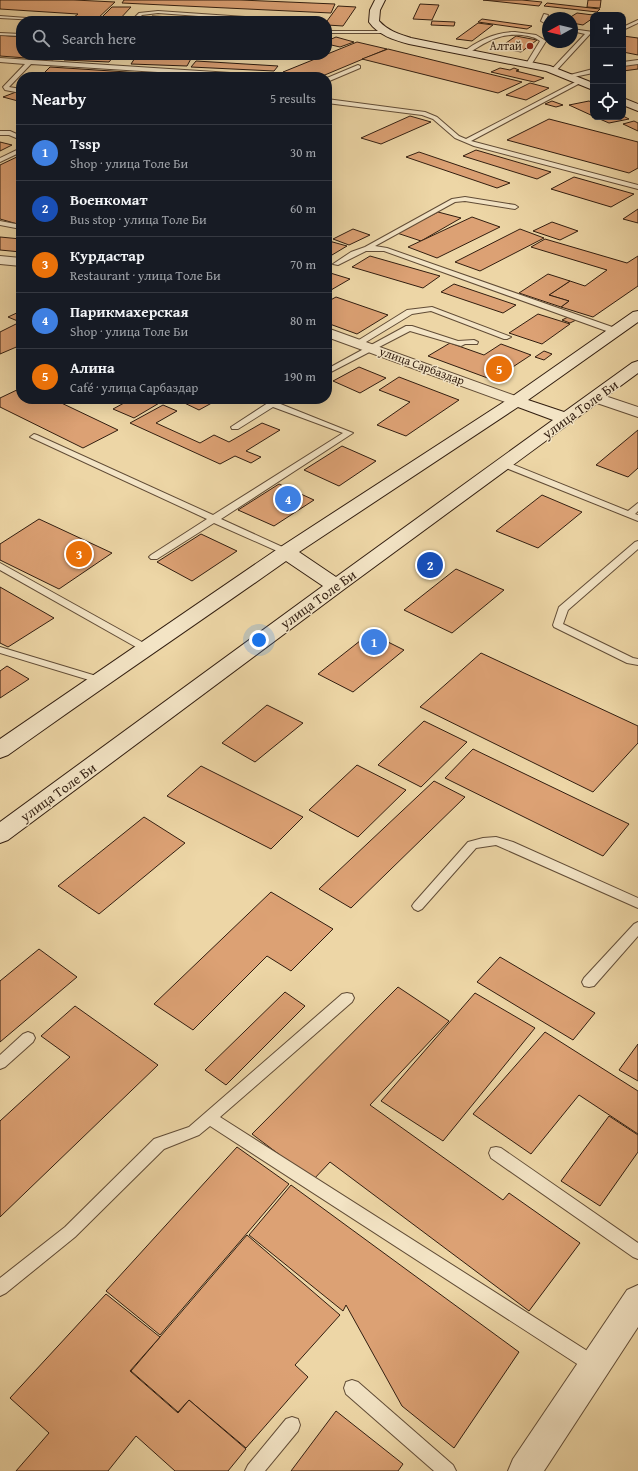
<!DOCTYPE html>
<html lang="en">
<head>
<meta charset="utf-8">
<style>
  body { margin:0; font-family:"Gentium Book Plus",serif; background:#20242c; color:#f1f3f6 }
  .controls { position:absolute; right:12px; top:12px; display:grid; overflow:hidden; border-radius:8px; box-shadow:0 4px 16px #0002 }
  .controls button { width:36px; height:36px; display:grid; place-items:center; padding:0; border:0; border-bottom:1px solid #363941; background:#171b24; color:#f1f3f6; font:20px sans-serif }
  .compass { position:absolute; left:542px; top:12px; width:36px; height:36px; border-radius:50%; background:#171b24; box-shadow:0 4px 16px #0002; rotate:262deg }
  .you { position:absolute; left:259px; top:640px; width:14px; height:14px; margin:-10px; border:3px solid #fff; border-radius:50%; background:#1a73e8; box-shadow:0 0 0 6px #1a73e833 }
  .badge { display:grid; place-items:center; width:26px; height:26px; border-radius:50%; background:#c59692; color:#fff; font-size:13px; font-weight:700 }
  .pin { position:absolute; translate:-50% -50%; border:2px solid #fff; box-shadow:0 1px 4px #0006 }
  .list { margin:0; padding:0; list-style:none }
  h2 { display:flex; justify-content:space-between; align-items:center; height:52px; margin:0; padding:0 16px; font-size:17px }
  h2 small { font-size:13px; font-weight:400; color:#9ea1a6 }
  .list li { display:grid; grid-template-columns:26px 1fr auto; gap:12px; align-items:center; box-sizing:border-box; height:56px; padding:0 16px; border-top:1px solid #363941 }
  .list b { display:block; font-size:15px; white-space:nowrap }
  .list p { margin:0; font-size:13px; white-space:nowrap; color:#9ea1a6 }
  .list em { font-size:13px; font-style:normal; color:#9ea1a6 }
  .icon { flex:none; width:22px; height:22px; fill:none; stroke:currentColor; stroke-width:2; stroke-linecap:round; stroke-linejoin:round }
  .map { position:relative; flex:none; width:638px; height:1471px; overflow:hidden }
  .search { position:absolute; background:#171b24; box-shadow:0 4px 16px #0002; left:16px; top:16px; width:316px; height:44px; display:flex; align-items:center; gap:10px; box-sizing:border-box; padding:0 14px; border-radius:16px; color:#9ea1a6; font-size:15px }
  .panel { position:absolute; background:#171b24; box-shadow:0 4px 16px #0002; left:16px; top:72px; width:316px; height:332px; border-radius:16px }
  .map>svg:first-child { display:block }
</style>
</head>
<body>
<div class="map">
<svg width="638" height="1471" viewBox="0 0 638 1471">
  <rect width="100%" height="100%" fill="#edd6a6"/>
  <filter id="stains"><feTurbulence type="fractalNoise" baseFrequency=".005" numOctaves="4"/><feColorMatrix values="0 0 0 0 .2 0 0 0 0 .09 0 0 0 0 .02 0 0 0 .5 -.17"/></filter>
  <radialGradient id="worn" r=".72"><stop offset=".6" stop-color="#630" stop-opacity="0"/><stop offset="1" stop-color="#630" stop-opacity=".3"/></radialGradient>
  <!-- building -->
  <g fill="#dca174" stroke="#321e10">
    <path d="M0 0H74L115 2 95 21H69L78 14 0 9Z"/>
    <path d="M124 0H240L335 4 331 13 122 3Z"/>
    <path d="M483 0H522L542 2 539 6Z"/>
    <path d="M588 0H601L600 8 587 7Z"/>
    <path d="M547 3 600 9 597 12 544 6Z"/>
    <path d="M420 4 439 5 432 20 413 19Z"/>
    <path d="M338 6 356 7 343 26 327 25V21Z"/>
    <path d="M112 7H131L118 21H98Z"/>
    <path d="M577 13 593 15V18L583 25 572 23V18H569Z"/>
    <path d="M152 16 256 21H147Z"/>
    <path d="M482 19 532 26 527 29 478 22Z"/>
    <path d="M432 21 455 22 454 26 431 25Z"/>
    <path d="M478 23 493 25 472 41 456 39Z"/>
    <path d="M0 35 21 37V55H59L53 60 0 56Z"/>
    <path d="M516 36 537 40 521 52 499 48Z"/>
    <path d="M623 36 638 38V55L623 52Z"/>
    <path d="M336 37 354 42 340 47 327 44V41Z"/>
    <path d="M357 42 387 49 320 77H302L283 72Z"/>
    <path d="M388 49 522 82 498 93 362 59Z"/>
    <path d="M68 55H115L109 62 64 60Z"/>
    <path d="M137 55H193L187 66 131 64Z"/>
    <path d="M196 61 278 66 274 71 191 67Z"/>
    <path d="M638 63V69L623 71V65Z"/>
    <path d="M50 67 204 77H40Z"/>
    <path d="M500 68 510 70 514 68 519 70 516 71 544 78 534 82 491 72Z"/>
    <path d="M530 83 549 88 526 100 506 95Z"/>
    <path d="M16 92 21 93V99L18 101 3 97Z"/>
    <path d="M552 101 563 105 556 107 545 104Z"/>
    <path d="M589 101 593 103V116L569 105Z"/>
    <path d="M410 116 431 122 381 144 361 138Z"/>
    <path d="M623 116 629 119 609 123 595 117Z"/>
    <path d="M549 119 638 142V168L629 173 507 140Z"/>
    <path d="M634 121 638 123V131L623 124Z"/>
    <path d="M0 142 12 145 0 151Z"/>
    <path d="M476 150 551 172 537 179 463 156Z"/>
    <path d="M419 152 510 183 497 188 406 157Z"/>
    <path d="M21 155V225L0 219V165Z"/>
    <path d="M574 177 634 194 611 207 551 189Z"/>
    <path d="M638 209V223L623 219Z"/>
    <path d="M438 212 461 218 421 241 397 233Z"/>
    <path d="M472 217 500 227 437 258 408 247Z"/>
    <path d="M552 222 578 231 560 240 533 231Z"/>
    <path d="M353 229 370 235 349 245 333 239Z"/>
    <path d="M520 229 544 238 480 271 455 262Z"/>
    <path d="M0 237 21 239V252L0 250Z"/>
    <path d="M545 239 627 263 638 256V286L593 317 561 307 569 301 549 295 570 281 585 286 607 270 531 247Z"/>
    <path d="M329 241 347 246 327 258V242Z"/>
    <path d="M370 256 440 276 423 288 352 267Z"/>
    <path d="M327 272 350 279 331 290 327 289Z"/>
    <path d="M548 274 570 281 549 295 569 301 561 307 519 293Z"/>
    <path d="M454 284 516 305 503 313 441 292Z"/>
    <path d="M336 297 388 315 357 334 327 323V302Z"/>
    <path d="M21 311V345L0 354V332L20 322 8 317Z"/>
    <path d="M538 314 570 324 542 344 509 333Z"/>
    <path d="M570 316 578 319 570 323 562 320Z"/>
    <path d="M450 343 484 355 501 344 531 355 493 380 428 356Z"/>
    <path d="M544 351 552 354 544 360 535 357Z"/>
    <path d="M359 367 386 378 360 393 333 381Z"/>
    <path d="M399 377 459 400 406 436 377 425 410 402 379 390Z"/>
    <path d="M21 388V399H53L118 430 83 448 0 407V398Z"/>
    <path d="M115 399H166L134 418 113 409 124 403Z"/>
    <path d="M176 399H219L199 410Z"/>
    <path d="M163 405 177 411 156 423 200 443 214 435 229 442 262 423 280 430 246 451 261 457 251 463 235 456 220 464 130 423Z"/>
    <path d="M638 430V468L628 477 596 465Z"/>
    <path d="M342 446 376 461 339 486 304 470Z"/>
    <path d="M279 484 314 500 274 526 238 510Z"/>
    <path d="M542 495 582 512 538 548 496 531Z"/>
    <path d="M39 519 112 553 59 589 0 560V544Z"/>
    <path d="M201 534 237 551 192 581 157 562Z"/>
    <path d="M456 569 504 590 452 633 404 610Z"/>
    <path d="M0 587 54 618 8 647 0 643Z"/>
    <path d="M370 633 404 650 353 692 318 674Z"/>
    <path d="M481 653 638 726V743L593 792 420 707Z"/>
    <path d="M7 666 29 679 0 698V671Z"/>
    <path d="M267 705 303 723 255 762 222 743Z"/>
    <path d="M424 721 467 742 421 787 378 765Z"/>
    <path d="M473 749 629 824 603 856 445 778Z"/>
    <path d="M357 765 406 790 358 837 309 810Z"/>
    <path d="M201 766 303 817 271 849 167 796Z"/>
    <path d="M434 781 465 797 351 908 319 889Z"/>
    <path d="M144 817 185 843 99 914 58 886Z"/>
    <path d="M271 892 333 929 291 971 267 956 193 1030 154 1004Z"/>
    <path d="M39 949 77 977 0 1042V981Z"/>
    <path d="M500 957 595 1013 573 1040 477 982Z"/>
    <path d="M398 987 449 1021 370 1105 503 1200 509 1193 580 1243 529 1311 330 1162 313 1180 252 1134Z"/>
    <path d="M285 992 305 1006 226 1085 205 1070Z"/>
    <path d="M475 993 535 1028 443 1141 381 1101Z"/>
    <path d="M75 1006 158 1065 0 1217V1121L70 1057 41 1036Z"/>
    <path d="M545 1032 638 1091V1134L579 1095 531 1154 473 1114Z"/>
    <path d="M638 1044V1081L619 1070Z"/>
    <path d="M609 1116 638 1135V1152L600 1206 561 1181Z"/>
    <path d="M237 1147 289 1184 160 1335 106 1291Z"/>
    <path d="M291 1185 519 1352 454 1448 402 1406 346 1305 343 1311 249 1235Z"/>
    <path d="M247 1235 340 1315 295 1365 308 1377 246 1448 189 1400 178 1412 131 1371Z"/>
    <path d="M106 1294 160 1337 130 1371 178 1413 189 1400 246 1449 228 1471H175L136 1436 108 1471H16L49 1433 10 1398Z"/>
    <path d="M336 1411 403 1464 398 1471H291Z"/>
  </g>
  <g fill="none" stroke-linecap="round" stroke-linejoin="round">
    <!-- lane casing -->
    <g stroke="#614c36" stroke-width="2">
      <g id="lane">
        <path d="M158 11 287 20 289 21H266L158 13 142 15 136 21H131L139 13Z"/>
        <path d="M544 14 548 15 546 21 548 22V25L541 21Z"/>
        <path d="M0 16 53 20 55 21 0 18Z"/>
        <path d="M638 20V23L623 30V27Z"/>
        <path d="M572 29 593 32V34H590L555 72H551V70L585 34 572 31Z"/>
        <path d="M327 31H385L387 32 385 33H327Z"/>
        <path d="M515 32 536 35 546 41 531 65 526 64 540 41C535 37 529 36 522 35 499 33 486 42 467 54L462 53C477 41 496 32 515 32Z"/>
        <path d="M0 33 21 34V36L0 35Z"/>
        <path d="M0 58 246 74 249 76 237 77 31 64 9 87 21 89V93L5 90 3 87 25 64 0 62Z"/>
        <path d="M638 60V64L623 66V62Z"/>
        <path d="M358 65 360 66V68L327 82V78Z"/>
        <path d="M593 69V73L569 78 566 76Z"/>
        <path d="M579 80 584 81 471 141 638 185V189L474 146 455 138 433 119 422 115 327 103V99L425 112 437 117 459 136 466 139Z"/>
        <path d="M0 131H10L21 136V140L9 135H0Z"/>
        <path d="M21 148V152L0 162V158Z"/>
        <path d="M465 197 515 205 518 207 515 209 465 201 455 202 375 246 387 248 618 329V333H612L384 251H366L338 265 333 264 351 252 365 247 452 199Z"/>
        <path d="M0 221 21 225V229L0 225Z"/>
        <path d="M432 307 511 337 507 339H504L431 311 412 314 361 345H355L354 343 407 310Z"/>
        <path d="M406 326H412L458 341 474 340 478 342 477 344H465L461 346 410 331 327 374V369Z"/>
        <path d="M274 399H281L278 403 353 433 221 519 289 550 291 552 286 555 214 523 157 559H151L149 557 151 555 207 519 30 437 34 434 37 435 213 515 343 433 273 407 238 429H232L231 427Z"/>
        <path d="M504 461 628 511 638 503V511L635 514 638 515V521L501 466 500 464 501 462Z"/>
        <path d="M638 541V549L568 610 563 624 633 658 638 659V665L627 663 554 627 553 625 559 607 635 542Z"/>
        <path d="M0 563 151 647 152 649 151 651H143L0 570Z"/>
        <path d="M0 647 103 678 104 680 99 683 0 653Z"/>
        <path d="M496 837 513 842 638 898V908L496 845 476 848 422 909 418 911 414 909 412 906 414 903 468 842 483 838Z"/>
        <path d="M638 922V936L594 986 589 987 584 986 582 982 584 978 634 924Z"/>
        <path d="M347 993 352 994 354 998 352 1002 220 1117 600 1359 602 1365 600 1371 594 1373 588 1371 210 1126 199 1135 164 1149 75 1237 6 1293 0 1296V1278L65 1227 154 1139 189 1127 342 994Z"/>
        <path d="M28 1032 33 1034 35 1038 33 1042 5 1067 0 1069V1055L23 1034Z"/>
        <path d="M496 1147 501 1148 638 1243V1259L633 1257 491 1158 489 1153 491 1148Z"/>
        <path d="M352 1380 358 1382 453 1465 456 1471H434L346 1394 344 1388 346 1382Z"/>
        <path d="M292 1417 298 1419 300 1425 298 1431 265 1471H245L248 1465 286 1419Z"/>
      </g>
    </g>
    <!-- street casing -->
    <g stroke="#614c36" stroke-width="2">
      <g id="street">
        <path d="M0 256 21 258V266L0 264Z"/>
        <path d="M327 328 521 398 524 401 521 404 516 406 511 404 327 337Z"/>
        <path d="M596 393 638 407V417L591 401 588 398 591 395Z"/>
        <path d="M638 1285V1327L544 1471H508L513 1459 627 1290Z"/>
      </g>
    </g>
    <!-- secondary casing -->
    <g stroke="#321e10" stroke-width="2">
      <g id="secondary">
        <path d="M375 0H385L380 10 379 21C388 31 399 34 411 38L550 66 593 83V90L546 71 409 44C394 40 378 35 369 22L370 10Z"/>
        <path d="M623 98 638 104V111L623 105Z"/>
        <path d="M638 311V322L528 400 564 412 632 363 638 361V373L343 590 8 840 0 843V822L323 586 286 561C194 626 100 689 8 755L0 758V739L279 548 510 398 633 312ZM518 407 553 420 336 577 299 552Z"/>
      </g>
    </g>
    <!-- lane -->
    <use href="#lane" fill="#f3e4c5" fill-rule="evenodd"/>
    <!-- street -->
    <use href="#street" fill="#f3e4c5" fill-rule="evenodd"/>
    <!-- secondary -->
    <use href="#secondary" fill="#f3e4c5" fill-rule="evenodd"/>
  </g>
  <!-- markers -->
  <circle fill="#8f2418" stroke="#f3e4c5" stroke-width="1.5" cx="530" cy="46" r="4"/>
  <g text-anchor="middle" stroke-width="3" stroke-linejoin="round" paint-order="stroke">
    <!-- far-poi labels -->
    <g font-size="12" fill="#321e10" stroke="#f3e4c5" text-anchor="end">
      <text x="522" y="50">Алтай</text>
    </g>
    <!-- far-street labels -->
    <g font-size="12" fill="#321e10" stroke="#f3e4c5">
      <text transform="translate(422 366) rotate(20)" y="4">улица Сарбаздар</text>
    </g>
    <!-- street labels -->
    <g font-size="14" fill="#321e10" stroke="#f3e4c5">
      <text transform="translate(580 409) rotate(-36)" y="5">улица Толе Би</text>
      <text transform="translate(318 599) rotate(-36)" y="5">улица Толе Би</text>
      <text transform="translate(58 792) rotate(-36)" y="5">улица Толе Би</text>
    </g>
  </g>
  <rect width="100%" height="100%" filter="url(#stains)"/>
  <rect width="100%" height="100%" fill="url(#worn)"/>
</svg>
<div class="controls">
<button>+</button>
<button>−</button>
<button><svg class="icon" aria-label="locate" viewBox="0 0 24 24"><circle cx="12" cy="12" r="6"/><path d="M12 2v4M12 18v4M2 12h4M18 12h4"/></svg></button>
</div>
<svg class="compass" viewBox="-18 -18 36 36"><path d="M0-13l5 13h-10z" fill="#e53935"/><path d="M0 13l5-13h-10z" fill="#9ea1a6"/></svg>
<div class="you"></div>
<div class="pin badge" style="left:374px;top:642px;background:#3f7fe0">1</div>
<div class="pin badge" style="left:430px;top:565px;background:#1a4fb4">2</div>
<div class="pin badge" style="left:79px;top:554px;background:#e8710a">3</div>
<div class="pin badge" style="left:288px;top:499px;background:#3f7fe0">4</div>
<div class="pin badge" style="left:499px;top:369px;background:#e8710a">5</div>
<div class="search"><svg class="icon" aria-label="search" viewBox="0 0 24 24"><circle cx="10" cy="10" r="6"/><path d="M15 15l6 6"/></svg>Search here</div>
<section class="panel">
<h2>Nearby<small>5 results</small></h2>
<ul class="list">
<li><span class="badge" style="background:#3f7fe0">1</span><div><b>Tssp</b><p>Shop · улица Толе Би</p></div><em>30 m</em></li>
<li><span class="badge" style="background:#1a4fb4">2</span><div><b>Военкомат</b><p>Bus stop · улица Толе Би</p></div><em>60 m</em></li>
<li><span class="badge" style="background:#e8710a">3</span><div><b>Курдастар</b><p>Restaurant · улица Толе Би</p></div><em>70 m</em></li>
<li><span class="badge" style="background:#3f7fe0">4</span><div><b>Парикмахерская</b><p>Shop · улица Толе Би</p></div><em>80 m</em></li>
<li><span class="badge" style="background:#e8710a">5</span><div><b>Алина</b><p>Café · улица Сарбаздар</p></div><em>190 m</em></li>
</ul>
</section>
</div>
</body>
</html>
